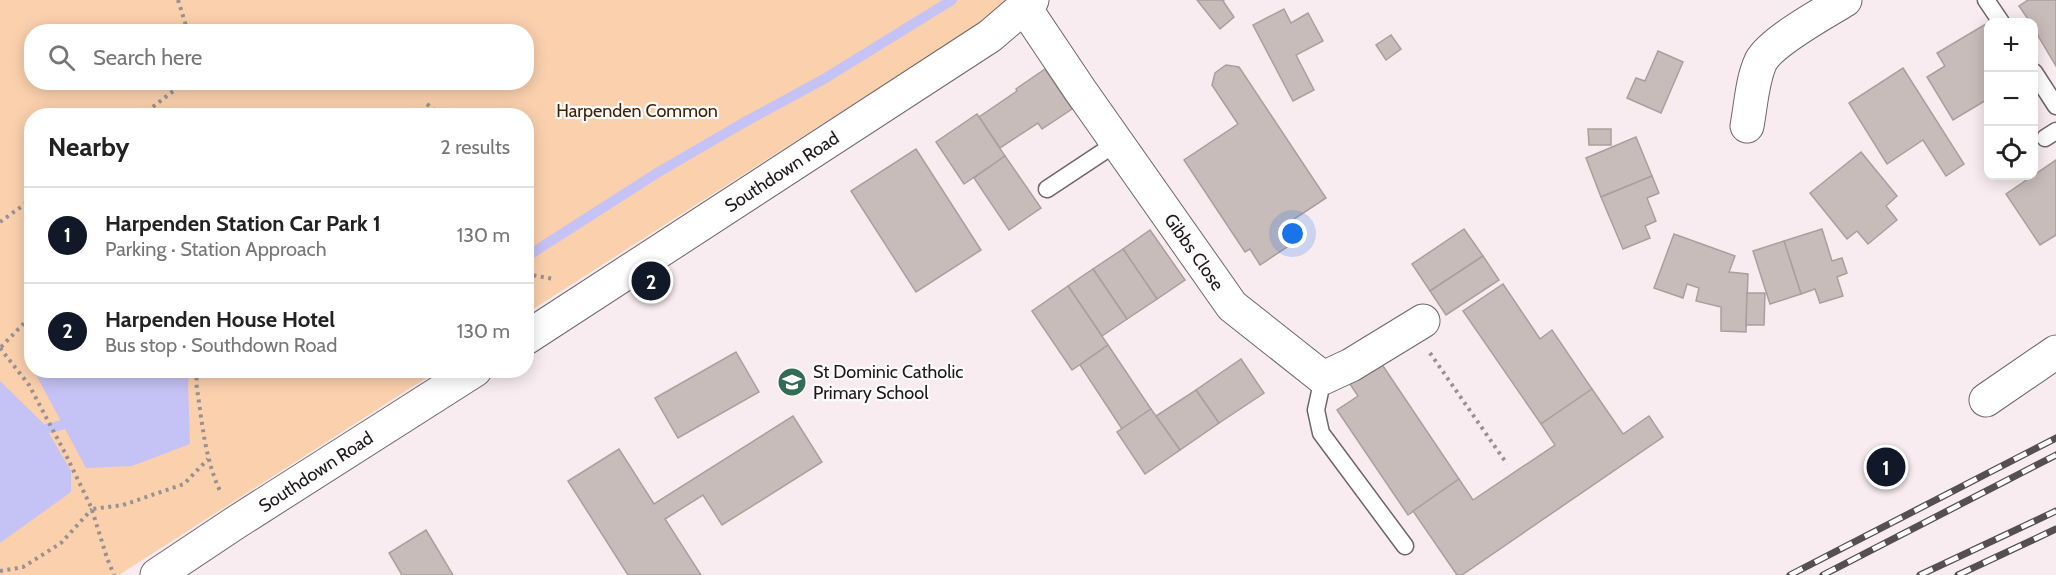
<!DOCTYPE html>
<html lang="en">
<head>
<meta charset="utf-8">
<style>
  body { margin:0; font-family:Cabin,sans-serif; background:#f2f2f2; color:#222 }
  .controls { position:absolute; right:18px; top:18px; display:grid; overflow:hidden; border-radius:12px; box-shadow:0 3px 15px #0003 }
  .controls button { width:54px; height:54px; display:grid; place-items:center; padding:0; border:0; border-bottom:2px solid #e0e0e0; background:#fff; color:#222; font:30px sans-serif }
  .you { position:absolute; left:1293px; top:234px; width:21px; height:21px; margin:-15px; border:4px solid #fff; border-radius:50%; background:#1a73e8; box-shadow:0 0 0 9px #1a73e833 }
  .badge { display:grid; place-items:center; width:39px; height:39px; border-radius:50%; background:#111827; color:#fff; font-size:20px; font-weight:700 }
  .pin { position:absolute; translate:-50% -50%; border:3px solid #fff; box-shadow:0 2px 6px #0006 }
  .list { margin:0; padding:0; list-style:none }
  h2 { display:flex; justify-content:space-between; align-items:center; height:78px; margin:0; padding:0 24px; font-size:26px }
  h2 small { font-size:20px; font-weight:400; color:#767676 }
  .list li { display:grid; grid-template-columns:39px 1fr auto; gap:18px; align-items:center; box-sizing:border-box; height:96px; padding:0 24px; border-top:2px solid #e0e0e0 }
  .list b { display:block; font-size:22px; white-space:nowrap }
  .list p { margin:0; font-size:20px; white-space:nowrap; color:#767676 }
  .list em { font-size:20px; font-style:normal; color:#767676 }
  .icon { flex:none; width:33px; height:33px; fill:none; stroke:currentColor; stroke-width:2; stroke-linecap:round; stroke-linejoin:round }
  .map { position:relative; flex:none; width:2056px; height:575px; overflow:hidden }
  .search { position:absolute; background:#fff; box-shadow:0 3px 15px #0003; left:24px; top:24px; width:510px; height:66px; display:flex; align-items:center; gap:15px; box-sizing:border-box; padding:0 21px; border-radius:24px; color:#767676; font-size:22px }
  .panel { position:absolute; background:#fff; box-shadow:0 3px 15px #0003; left:24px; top:108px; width:510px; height:270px; border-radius:24px }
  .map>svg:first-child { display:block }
</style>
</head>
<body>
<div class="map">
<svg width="2056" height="575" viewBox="0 0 2056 575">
  <rect width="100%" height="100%" fill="#f8ecf0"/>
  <!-- green -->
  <path fill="#fbd1ad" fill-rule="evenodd" d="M0 0H1016L527 313 526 116H32V370L437 371 119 575H0ZM32 32H526V82H32Z"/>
  <!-- water -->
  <g fill="#c5c2f5">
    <path d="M34 371H190L188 383 190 444 132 466 86 468Z"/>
    <path d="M0 381 43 423 71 471V492L0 543Z"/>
  </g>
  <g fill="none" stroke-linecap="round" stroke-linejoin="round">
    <!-- stream -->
    <g stroke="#c5c2f5" stroke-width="10">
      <path d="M526 257 657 173 743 123 824 79 952 0"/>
      <path d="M46 429 62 425"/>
    </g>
  </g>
  <!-- building -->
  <g fill="#c8bcba" stroke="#ab9f9d" stroke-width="1.5">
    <path d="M1197 0H1224L1223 1 1234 17 1220 29Z"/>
    <path d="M2028 0H2056V66L2034 29V22H2030L2019 6Z"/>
    <path d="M1284 9 1291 23 1308 13 1323 41 1296 55 1314 90 1293 101 1253 25Z"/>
    <path d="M1991 21 1992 22H1988V99L1953 120 1927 77 1945 66 1937 53Z"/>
    <path d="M1391 35 1401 49 1386 60 1376 45Z"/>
    <path d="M1658 51 1683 62 1661 113 1627 98 1636 78 1645 81Z"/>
    <path d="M1226 65 1239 67 1326 198 1285 225 1296 241 1260 265 1250 249 1245 252 1184 160 1238 124 1212 85 1215 73Z"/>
    <path d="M1903 68 1964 164 1946 176 1923 140 1887 164 1849 103Z"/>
    <path d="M1045 69 1072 109 1042 129 1038 123 1000 148 979 117 1017 91 1016 89Z"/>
    <path d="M977 114 1005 156 964 184 936 142Z"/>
    <path d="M1588 129H1611V145H1589Z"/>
    <path d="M1636 137 1652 176 1601 197 1586 158Z"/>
    <path d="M916 149 981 250 916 292 851 191Z"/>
    <path d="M1861 152 1897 196 1886 206 1897 220 1868 244 1857 231 1847 239 1810 193Z"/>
    <path d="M1005 156 1041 208 1009 230 974 178Z"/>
    <path d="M2056 160V235L2040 245 2006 194Z"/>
    <path d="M1652 176 1659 193 1647 198 1656 221 1645 226 1650 238 1623 249 1601 197Z"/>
    <path d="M1464 229 1483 256 1430 291 1412 264Z"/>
    <path d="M1822 229 1832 261 1842 258 1847 273 1837 277 1843 296 1820 303 1815 289 1801 294 1784 241Z"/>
    <path d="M1150 230 1185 280 1157 299 1123 249Z"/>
    <path d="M1674 234 1735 256 1729 272 1748 274 1746 332 1721 331V307L1696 301 1699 288 1687 284 1683 298 1654 288Z"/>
    <path d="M1784 241 1801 294 1770 304 1753 251Z"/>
    <path d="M1123 249 1157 299 1127 319 1093 269Z"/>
    <path d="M1483 256 1499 280 1446 315 1430 291Z"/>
    <path d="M1093 269 1127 319 1102 336 1068 286Z"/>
    <path d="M1503 284 1540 339 1552 330 1592 389 1541 424 1463 311Z"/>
    <path d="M1068 286 1108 345 1072 370 1032 311Z"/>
    <path d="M1747 293H1765L1764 325H1746Z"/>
    <path d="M1108 345 1151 409 1122 429 1080 365Z"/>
    <path d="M736 352 759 392 678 438 655 398Z"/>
    <path d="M1241 359 1264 393 1219 423 1196 390Z"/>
    <path d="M1381 363 1459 479 1408 515 1337 410 1358 396 1350 384Z"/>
    <path d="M1592 389 1623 434 1649 416 1663 437 1462 575H1457L1413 511 1459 479 1473 500 1555 445 1541 424Z"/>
    <path d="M1196 390 1219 423 1180 450 1156 416Z"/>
    <path d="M1151 409 1180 450 1145 474 1117 432Z"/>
    <path d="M793 416 822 462 722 525 703 495 665 519 701 575H628L568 481 619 449 654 504Z"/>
    <path d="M426 530 453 575H402L389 553Z"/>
  </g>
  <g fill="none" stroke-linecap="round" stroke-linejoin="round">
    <!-- lane casing -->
    <g stroke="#6f6568" stroke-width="19">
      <g id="lane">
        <path d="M1986 0 2001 22"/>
        <path d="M2034 72 2056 106"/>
        <path d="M2045 138 2056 131"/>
        <path d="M1047 189 1118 142"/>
        <path d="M1323 378 1316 410 1321 433 1405 546"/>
      </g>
    </g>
    <!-- street casing -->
    <g stroke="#6f6568" stroke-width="35">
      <g id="street">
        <path d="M1025 8 1080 90 1232 306 1323 378 1351 365 1423 321"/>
        <path d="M1747 126C1751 105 1752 80 1761 61 1772 41 1824 13 1845 0"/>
        <path d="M1986 400 2056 352"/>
      </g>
    </g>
    <!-- secondary casing -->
    <g stroke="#6f6568" stroke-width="35">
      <g id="secondary">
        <path d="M526 338 990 36 1032 0"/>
        <path d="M157 575 235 523 475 370"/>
      </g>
    </g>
    <!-- path -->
    <g stroke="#999093" stroke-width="4" stroke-dasharray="3 4.5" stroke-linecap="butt">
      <path d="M178 0 188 32"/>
      <path d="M427 104 441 116"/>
      <path d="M141 116 185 82"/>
      <path d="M0 222 32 199"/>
      <path d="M526 274 554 279"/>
      <path d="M1 347 32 315"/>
      <path d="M0 348 29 385 64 451 92 509 123 505 184 484 208 459"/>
      <path d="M1430 353 1507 464"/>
      <path d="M198 370 196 382C202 419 204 458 221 493"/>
      <path d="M92 510 107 558 114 575"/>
      <path d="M0 571 23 567 61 543 92 509"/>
    </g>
    <!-- lane -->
    <use href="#lane" stroke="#fff" stroke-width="16"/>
    <!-- street -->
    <use href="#street" stroke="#fff" stroke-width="33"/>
    <!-- secondary -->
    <use href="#secondary" stroke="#fff" stroke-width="33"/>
    <!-- rail casing -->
    <g stroke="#554f51" stroke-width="7">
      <g id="rail">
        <path d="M1790 575 2056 438"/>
        <path d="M1823 575 2056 455"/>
        <path d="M1920 575 2056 511"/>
        <path d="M1958 575 2056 529"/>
      </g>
    </g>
    <!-- rail -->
    <use href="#rail" stroke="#fefcfd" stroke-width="4.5" stroke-dasharray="14" stroke-linecap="butt"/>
  </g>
  <!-- icons -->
  <defs>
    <g id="school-disc" transform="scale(1.5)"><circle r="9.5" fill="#336c54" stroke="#fefcfd"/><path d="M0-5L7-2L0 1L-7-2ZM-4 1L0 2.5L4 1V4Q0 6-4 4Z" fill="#fff"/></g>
  </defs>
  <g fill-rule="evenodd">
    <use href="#school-disc" x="792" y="382"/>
  </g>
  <g text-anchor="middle" stroke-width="4.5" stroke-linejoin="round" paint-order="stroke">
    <!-- park labels -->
    <g font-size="18" fill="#3f2204" stroke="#fefcfd">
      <text x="637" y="117">Harpenden Common</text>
    </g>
    <!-- street labels -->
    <g font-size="18" fill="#1d191a" stroke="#fefcfd">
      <text transform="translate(782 172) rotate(-33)" y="6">Southdown Road</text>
      <text transform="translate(1194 252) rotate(55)" y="6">Gibbs Close</text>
      <text transform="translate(316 472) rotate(-33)" y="6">Southdown Road</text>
    </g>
    <!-- poi labels -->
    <g font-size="18" fill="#1d191a" stroke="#fefcfd" text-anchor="start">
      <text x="813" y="378">St Dominic Catholic<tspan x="813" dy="21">Primary School</tspan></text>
    </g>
  </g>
</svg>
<div class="controls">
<button>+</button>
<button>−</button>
<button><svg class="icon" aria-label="locate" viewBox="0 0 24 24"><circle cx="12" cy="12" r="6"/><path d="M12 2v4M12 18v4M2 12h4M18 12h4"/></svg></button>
</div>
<div class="you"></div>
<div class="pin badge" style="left:1886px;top:467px">1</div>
<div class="pin badge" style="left:651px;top:281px">2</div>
<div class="search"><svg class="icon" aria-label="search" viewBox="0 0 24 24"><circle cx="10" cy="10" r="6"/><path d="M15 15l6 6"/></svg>Search here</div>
<section class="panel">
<h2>Nearby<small>2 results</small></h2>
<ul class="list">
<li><span class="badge">1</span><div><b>Harpenden Station Car Park 1</b><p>Parking · Station Approach</p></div><em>130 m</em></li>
<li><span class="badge">2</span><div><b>Harpenden House Hotel</b><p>Bus stop · Southdown Road</p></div><em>130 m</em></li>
</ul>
</section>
</div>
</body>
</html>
